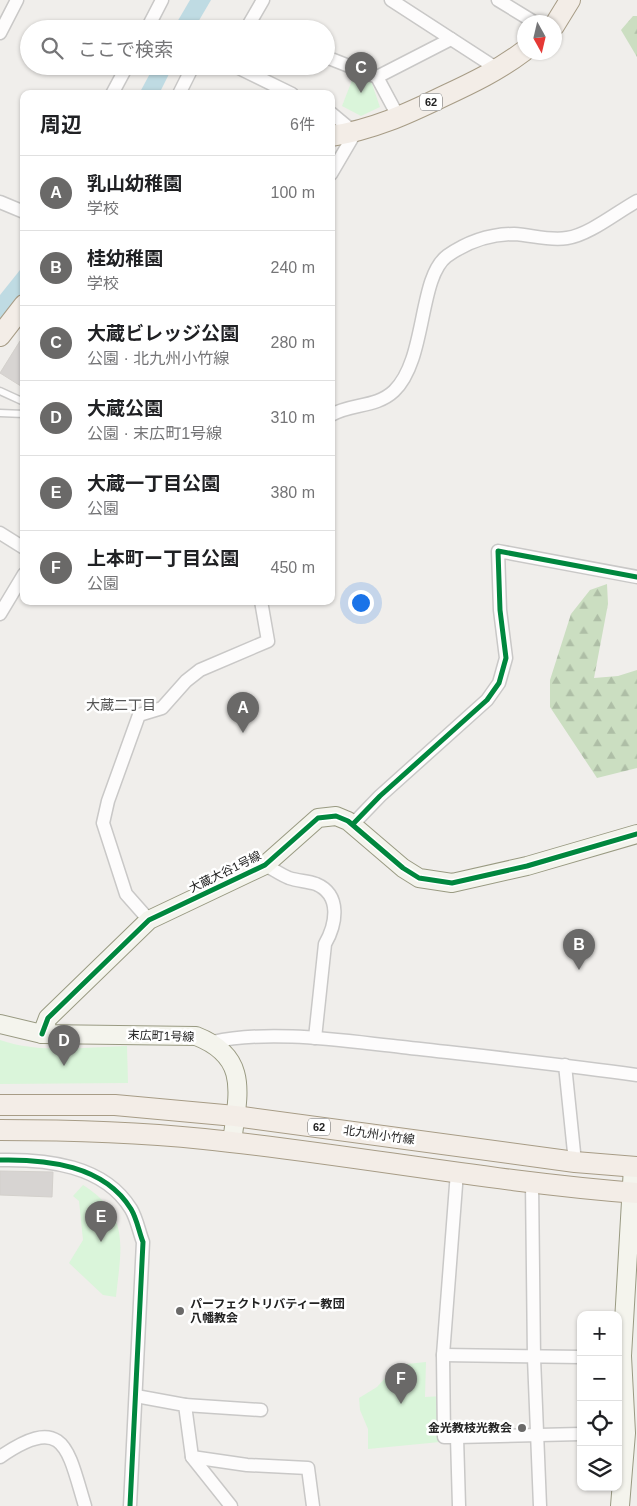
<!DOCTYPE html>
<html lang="ja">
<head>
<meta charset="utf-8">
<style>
  body { margin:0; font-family:Arial,"Noto Sans JP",sans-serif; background:#f2f2f2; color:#202124 }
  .controls { position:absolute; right:15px; bottom:15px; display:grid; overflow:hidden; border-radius:10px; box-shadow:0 1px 4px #0004 }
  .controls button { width:45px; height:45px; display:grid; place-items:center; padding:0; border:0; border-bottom:1px solid #e0e0e0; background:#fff; color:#202124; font:25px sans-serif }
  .compass { position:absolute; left:517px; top:15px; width:45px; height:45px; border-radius:50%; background:#fff; box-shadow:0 1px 4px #0004; rotate:172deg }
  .you { position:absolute; left:360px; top:602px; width:18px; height:18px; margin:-12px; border:4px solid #fff; border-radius:50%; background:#1a73e8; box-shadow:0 0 0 8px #1a73e833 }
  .badge { display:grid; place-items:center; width:32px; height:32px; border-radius:50%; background:#6a6968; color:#fff; font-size:16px; font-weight:700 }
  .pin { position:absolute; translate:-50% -41px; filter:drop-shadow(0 1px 2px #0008) }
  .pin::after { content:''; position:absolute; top:26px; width:18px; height:15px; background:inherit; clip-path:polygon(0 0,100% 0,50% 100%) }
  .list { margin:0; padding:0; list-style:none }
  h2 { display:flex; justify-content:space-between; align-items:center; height:65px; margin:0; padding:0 20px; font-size:21px }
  h2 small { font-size:16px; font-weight:400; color:#757577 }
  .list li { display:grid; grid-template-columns:32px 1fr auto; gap:15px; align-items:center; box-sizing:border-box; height:75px; padding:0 20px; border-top:1px solid #e0e0e0 }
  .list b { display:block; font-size:19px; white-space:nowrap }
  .list p { margin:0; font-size:16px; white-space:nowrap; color:#757577 }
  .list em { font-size:16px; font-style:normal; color:#757577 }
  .icon { flex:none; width:28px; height:28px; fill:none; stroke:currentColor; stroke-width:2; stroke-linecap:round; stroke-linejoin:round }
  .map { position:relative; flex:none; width:637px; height:1506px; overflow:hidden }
  .search { position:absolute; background:#fff; box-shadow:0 1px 4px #0004; left:20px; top:20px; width:315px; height:55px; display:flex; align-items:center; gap:12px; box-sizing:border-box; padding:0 18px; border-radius:28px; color:#757577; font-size:19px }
  .panel { position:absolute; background:#fff; box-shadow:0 1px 4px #0004; left:20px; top:90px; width:315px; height:515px; border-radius:10px }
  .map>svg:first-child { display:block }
</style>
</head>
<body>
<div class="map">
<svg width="637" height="1506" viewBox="0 0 637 1506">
  <defs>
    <pattern id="forest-firs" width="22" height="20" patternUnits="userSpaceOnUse" patternTransform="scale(1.25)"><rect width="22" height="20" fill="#cbdec1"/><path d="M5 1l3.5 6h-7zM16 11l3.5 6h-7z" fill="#aebea6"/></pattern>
  </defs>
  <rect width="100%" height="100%" fill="#f0eeeb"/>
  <!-- forest -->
  <g fill="url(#forest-firs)">
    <path d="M633 16H637V57L621 30Z"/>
    <path d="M607 584 608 604 594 678 618 676 637 670V768L597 778 550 707V680L571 614 590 590Z"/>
  </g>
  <!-- park -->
  <g fill="#daf5da">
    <path d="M354 75 371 81 380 107 361 116 342 106Z"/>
    <path d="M0 1040C40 1054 85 1047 127 1046L128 1083 0 1084Z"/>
    <path d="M83 1185C131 1215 121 1248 116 1297L103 1295 69 1263 83 1240 79 1201 73 1196Z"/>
    <path d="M426 1362 425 1397 442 1396 440 1442 368 1449V1429L360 1410 359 1398 377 1387 397 1365Z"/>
  </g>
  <!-- water -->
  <g fill="#bfdbe3">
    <path d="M190 0H211L194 29H173Z"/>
    <path d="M154 66H173L159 94H139Z"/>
    <path d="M24 265V294L0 324V295Z"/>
  </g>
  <!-- building -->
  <g fill="#d7d4d2" stroke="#d3d0cc">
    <path d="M20 341 24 343V388L0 373Z"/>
    <path d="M0 1171 53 1172 52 1197 0 1195Z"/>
  </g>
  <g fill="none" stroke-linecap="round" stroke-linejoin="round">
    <!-- lane casing -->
    <g stroke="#c9c8c7" stroke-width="9">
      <g id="lane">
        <path d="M0 391 24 402"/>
        <path d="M0 413 24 414"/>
      </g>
    </g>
    <!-- street casing -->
    <g stroke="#c9c8c7" stroke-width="15">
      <g id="street">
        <path d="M391 0 499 70"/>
        <path d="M498 0 534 22"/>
        <path d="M147 29 162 0"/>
        <path d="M255 29 248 26 263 0"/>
        <path d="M0 33 17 0"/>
        <path d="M326 57 377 77 399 118"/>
        <path d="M235 66 292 94"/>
        <path d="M377 77 451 39"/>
        <path d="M112 94 127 66"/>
        <path d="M179 94 193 66"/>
        <path d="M331 113 355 133 331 174"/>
        <path d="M0 202 24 212"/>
        <path d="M331 415C351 403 376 408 394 391 427 359 418 278 447 256 467 242 490 234 514 234 532 235 549 241 567 238 589 235 617 212 637 201"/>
        <path d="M0 533 24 548"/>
        <path d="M0 614 24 574"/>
        <path d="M353 824 380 796 487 700 499 683 506 658 500 610 498 551 637 577"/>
        <path d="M265 865C273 869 281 875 289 878 298 881 307 881 316 884 342 895 336 925 325 944L315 1038"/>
        <path d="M149 920 126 894 103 823 108 801 139 715 162 708 186 681 200 670 268 641 261 601"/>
        <path d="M213 1042C271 1029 344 1041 402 1047 481 1056 559 1064 637 1075"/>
        <path d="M565 1065 575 1162"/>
        <path d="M0 1160C46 1159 104 1165 131 1209 137 1219 139 1232 143 1242L130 1506"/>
        <path d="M457 1172 443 1355 444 1437H457L459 1506"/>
        <path d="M532 1183 534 1358 540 1506"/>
        <path d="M443 1355 581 1357"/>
        <path d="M136 1396 185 1405 192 1457 231 1506"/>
        <path d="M185 1405 261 1410"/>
        <path d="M457 1437 581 1434"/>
        <path d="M0 1457C65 1412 68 1450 85 1506"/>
        <path d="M192 1457 247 1465 308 1468 313 1506"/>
      </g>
    </g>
    <!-- secondary casing -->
    <g stroke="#999a82" stroke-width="20">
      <g id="secondary">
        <path d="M0 1024 42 1034 196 1036C250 1057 238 1094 232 1142"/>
        <path d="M42 1034 48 1018 149 920 265 865 318 818 336 816 348 821 403 868 419 878 452 883 527 866 637 834"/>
        <path d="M620 1506 626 1433 622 1356 633 1167"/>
      </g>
    </g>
    <!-- primary casing -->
    <g stroke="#a79c86" stroke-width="22">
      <g id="primary">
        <path d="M554 26 570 0"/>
        <path d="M331 136C372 130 407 114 444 96 472 83 499 70 524 51"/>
        <path d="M0 336 24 305"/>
        <path d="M0 1105H115L235 1116 575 1162 637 1167"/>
        <path d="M0 1130C68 1130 136 1132 204 1139 349 1154 492 1182 637 1193"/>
      </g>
    </g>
    <!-- lane -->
    <use href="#lane" stroke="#fdfcfc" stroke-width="6"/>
    <!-- street -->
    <use href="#street" stroke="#fdfcfc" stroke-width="12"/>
    <!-- secondary -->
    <use href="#secondary" stroke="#f4f4ed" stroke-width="18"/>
    <!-- primary -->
    <use href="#primary" stroke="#f3ede7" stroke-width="20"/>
    <!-- cycleway casing -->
    <g stroke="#fff" stroke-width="8">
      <g id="cycleway">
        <path d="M353 824 380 796 487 700 499 683 506 658 500 610 498 551 637 577"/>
        <path d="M42 1034 48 1018 149 920 265 865 318 818 336 816 348 821 403 868 419 878 452 883 527 866 637 834"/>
        <path d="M0 1160C46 1159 104 1165 131 1209 137 1219 139 1232 143 1242L130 1506"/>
      </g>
    </g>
    <!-- cycleway -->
    <use href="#cycleway" stroke="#00873e" stroke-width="5"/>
  </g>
  <!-- markers -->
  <g fill="#6a6968" stroke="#fff" stroke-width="2">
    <circle cx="180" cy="1311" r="5"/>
    <circle cx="522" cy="1428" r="5"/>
  </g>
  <g text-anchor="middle" stroke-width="5" stroke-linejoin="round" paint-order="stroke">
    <!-- shield labels -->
    <g fill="#fff" stroke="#646464" stroke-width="1">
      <rect x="420" y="93.5" width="22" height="17" rx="4"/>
      <rect x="308" y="1118.5" width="22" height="17" rx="4"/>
    </g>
    <g font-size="11" font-weight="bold" fill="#222">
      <text x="431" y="106">62</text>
      <text x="319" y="1131">62</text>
    </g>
    <!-- street labels -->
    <g font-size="12" fill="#222" stroke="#fff">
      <text transform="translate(225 872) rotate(-26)" y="4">大蔵大谷1号線</text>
      <text transform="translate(161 1036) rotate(2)" y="4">末広町1号線</text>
      <text transform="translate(379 1135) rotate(8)" y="4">北九州小竹線</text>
    </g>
    <!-- poi labels -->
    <g font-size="12" font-weight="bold" fill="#222" stroke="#fff" text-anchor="start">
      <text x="190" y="1308">パーフェクトリバティー教団<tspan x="190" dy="14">八幡教会</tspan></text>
      <text x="512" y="1432" text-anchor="end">金光教枝光教会</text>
    </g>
    <!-- neighbourhood labels -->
    <g font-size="14" fill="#555" stroke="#fff">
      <text x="121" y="710">大蔵二丁目</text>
    </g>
  </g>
</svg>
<div class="controls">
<button>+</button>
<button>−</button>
<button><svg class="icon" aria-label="locate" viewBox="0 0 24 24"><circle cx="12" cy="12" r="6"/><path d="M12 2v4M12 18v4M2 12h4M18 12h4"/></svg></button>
<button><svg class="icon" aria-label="layers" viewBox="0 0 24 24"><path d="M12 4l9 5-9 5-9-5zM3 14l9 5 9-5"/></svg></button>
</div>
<svg class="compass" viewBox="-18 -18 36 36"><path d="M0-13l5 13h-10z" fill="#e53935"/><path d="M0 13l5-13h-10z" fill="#757577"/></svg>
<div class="you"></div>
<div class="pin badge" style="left:243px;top:733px">A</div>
<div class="pin badge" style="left:579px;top:970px">B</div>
<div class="pin badge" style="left:361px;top:93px">C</div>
<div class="pin badge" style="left:64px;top:1066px">D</div>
<div class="pin badge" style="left:101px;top:1242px">E</div>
<div class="pin badge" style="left:401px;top:1404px">F</div>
<div class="search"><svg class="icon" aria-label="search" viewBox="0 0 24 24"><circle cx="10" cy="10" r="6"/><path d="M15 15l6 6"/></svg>ここで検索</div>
<section class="panel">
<h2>周辺<small>6件</small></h2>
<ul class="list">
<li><span class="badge">A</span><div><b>乳山幼稚園</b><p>学校</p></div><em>100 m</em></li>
<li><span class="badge">B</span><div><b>桂幼稚園</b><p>学校</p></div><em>240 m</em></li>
<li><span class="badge">C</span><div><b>大蔵ビレッジ公園</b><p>公園 · 北九州小竹線</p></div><em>280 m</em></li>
<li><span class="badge">D</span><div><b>大蔵公園</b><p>公園 · 末広町1号線</p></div><em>310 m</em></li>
<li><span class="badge">E</span><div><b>大蔵一丁目公園</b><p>公園</p></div><em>380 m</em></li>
<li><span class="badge">F</span><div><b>上本町ー丁目公園</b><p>公園</p></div><em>450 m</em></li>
</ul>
</section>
</div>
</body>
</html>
